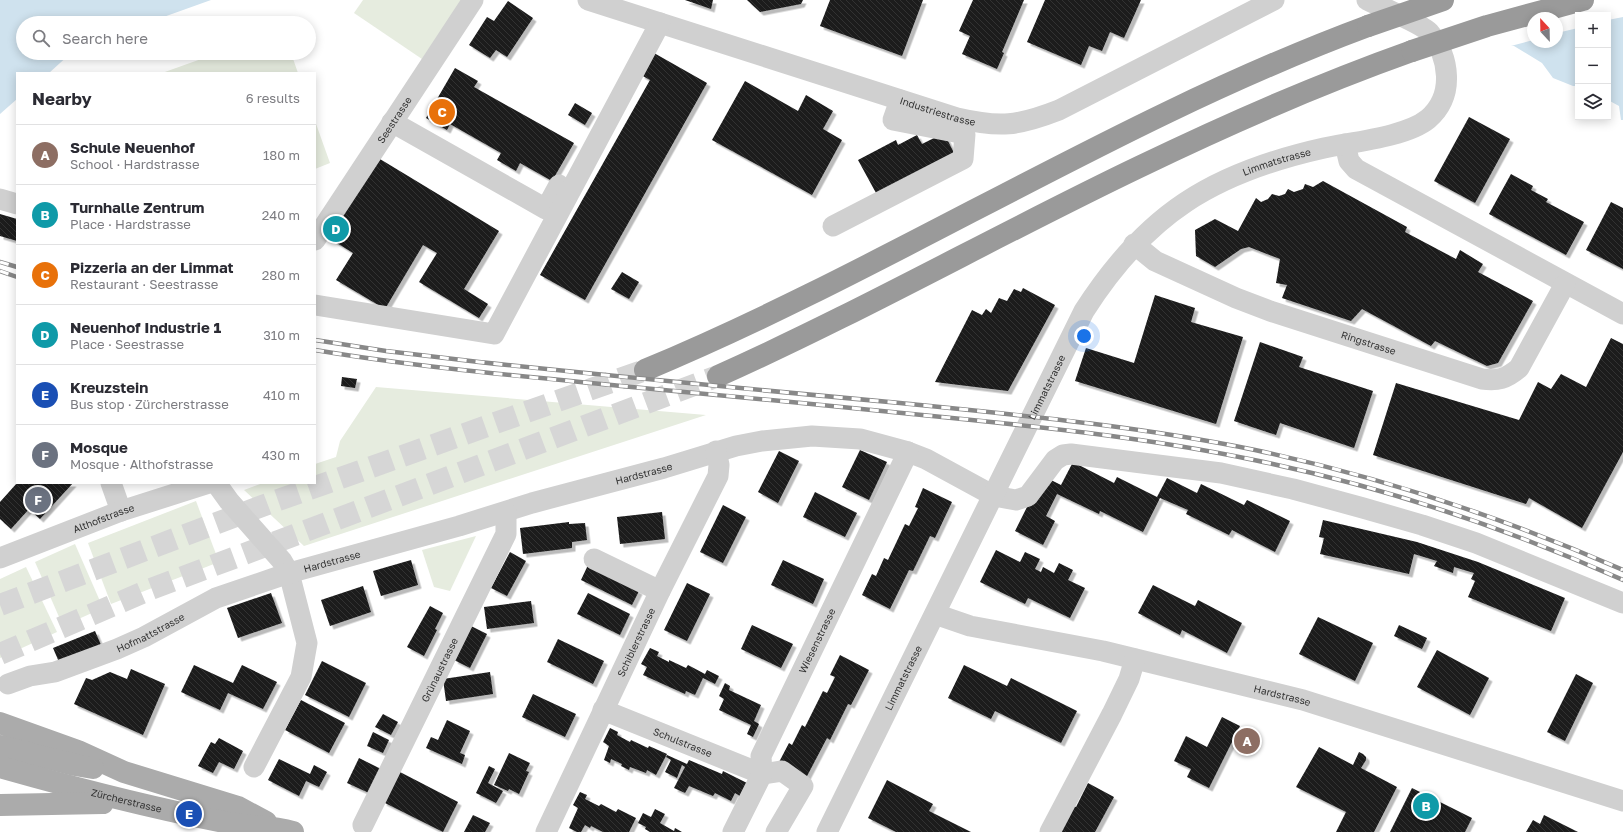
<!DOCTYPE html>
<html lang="en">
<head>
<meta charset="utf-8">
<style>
  body { margin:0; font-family:"Golos Text",sans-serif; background:#f7f7f7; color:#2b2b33 }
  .controls { position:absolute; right:12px; top:12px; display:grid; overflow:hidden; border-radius:0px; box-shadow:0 2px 10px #0003 }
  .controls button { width:36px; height:36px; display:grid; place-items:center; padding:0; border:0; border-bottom:1px solid #e1e1e2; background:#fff; color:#2b2b33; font:20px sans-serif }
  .compass { position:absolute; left:1527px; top:12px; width:36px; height:36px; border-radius:50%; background:#fff; box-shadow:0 2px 10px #0003; rotate:338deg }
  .you { position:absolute; left:1084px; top:336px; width:14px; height:14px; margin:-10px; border:3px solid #fff; border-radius:50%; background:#1a73e8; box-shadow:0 0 0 6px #1a73e833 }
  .badge { display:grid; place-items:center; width:26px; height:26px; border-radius:50%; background:#e63946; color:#fff; font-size:13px; font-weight:700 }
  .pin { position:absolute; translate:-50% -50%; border:2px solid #fff; box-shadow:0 1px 4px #0006 }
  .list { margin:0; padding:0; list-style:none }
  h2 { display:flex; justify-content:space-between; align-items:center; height:52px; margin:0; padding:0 16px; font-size:17px }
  h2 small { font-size:13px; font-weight:400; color:#7c7c81 }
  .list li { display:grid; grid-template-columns:26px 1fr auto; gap:12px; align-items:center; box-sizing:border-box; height:60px; padding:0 16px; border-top:1px solid #e1e1e2 }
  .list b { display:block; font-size:15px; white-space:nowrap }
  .list p { margin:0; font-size:13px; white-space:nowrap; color:#7c7c81 }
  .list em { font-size:13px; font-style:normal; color:#7c7c81 }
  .icon { flex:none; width:22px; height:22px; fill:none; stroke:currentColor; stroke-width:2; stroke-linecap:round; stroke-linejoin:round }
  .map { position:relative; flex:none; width:1623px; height:832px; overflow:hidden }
  .search { position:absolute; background:#fff; box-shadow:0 2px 10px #0003; left:16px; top:16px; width:300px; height:44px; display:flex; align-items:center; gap:10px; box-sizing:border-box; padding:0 14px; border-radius:22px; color:#7c7c81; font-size:15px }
  .panel { position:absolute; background:#fff; box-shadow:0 2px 10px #0003; left:16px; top:72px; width:300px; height:412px; border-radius:0px }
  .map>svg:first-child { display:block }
</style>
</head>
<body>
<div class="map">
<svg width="1623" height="832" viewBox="0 0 1623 832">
  <defs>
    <pattern id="building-back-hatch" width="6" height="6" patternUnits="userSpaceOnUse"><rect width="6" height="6" fill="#1a1a1a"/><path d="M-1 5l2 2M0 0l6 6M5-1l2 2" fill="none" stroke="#333"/></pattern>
    <filter id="shadow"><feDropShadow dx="3.5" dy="3.5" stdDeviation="0" flood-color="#0004"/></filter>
  </defs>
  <rect width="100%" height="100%" fill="#fff"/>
  <!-- park -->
  <g fill="#e6ecdf">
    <path d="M363 0H462L422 59 354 13Z"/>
    <path d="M218 53H291L298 73H162Z"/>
    <path d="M315 121 330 163 315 169Z"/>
    <path d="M376 387 706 415 304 546 244 490 263 483H315V464L336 457 340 441Z"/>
    <path d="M196 501 219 562 111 604 88 543Z"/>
    <path d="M476 536 450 591 434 587 422 550Z"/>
    <path d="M75 544 103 608 63 626 35 562Z"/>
    <path d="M26 567 57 632 0 658V579Z"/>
  </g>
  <!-- water -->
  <g fill="#cfe2ee" fill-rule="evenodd">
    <path d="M0 0H211L158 19 159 23H23V53H71L49 73H17V99L0 114Z"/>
    <path d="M1623 0V120H1621L1619 106 1608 100V15H1578V86H1573L1553 78 1542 63 1514 46 1492 43 1417 1ZM1533 18H1557V42H1533Z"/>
  </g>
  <!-- pier -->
  <path fill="#fff" d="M1412 0H1623V17L1608 20V15H1578V28L1557 33V18H1533V40L1507 47 1491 45Z"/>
  <!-- building -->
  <g fill="url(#building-back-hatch)" filter="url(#shadow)">
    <path d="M685 0H713L711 9Z"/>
    <path d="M747 0H803L801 4 760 12Z"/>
    <path d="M830 0H923L902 56 820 26Z"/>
    <path d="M973 0H1024L1002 52 1004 53 997 69 962 54 970 36 959 31Z"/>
    <path d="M1045 0H1141L1124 38 1110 32 1102 51 1089 46 1081 65 1027 42Z"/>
    <path d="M508 1 533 18 507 57 496 50 490 58 469 45 487 17 494 21Z"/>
    <path d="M654 53 707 83 585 300 540 275 650 80 641 75Z"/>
    <path d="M455 68 478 81 474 87 574 143 552 181 520 163 516 171 497 160 501 153 450 124 447 130 426 118Z"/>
    <path d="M745 81 798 111 806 95 833 111 823 129 842 140 812 195 712 140Z"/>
    <path d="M575 103 592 113 585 125 568 115Z"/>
    <path d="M1469 117 1510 139 1475 203 1434 181Z"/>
    <path d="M944 133 954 153 876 193 858 160 896 140 898 145 917 135 922 144Z"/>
    <path d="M375 156 499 231 464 289 488 304 479 318 419 282 437 253 423 245 385 309 336 280 353 253 324 235Z"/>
    <path d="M1511 174 1533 186 1531 190 1548 199 1546 202 1584 222 1566 255 1489 214Z"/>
    <path d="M1323 181 1407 227 1405 232 1456 259 1460 250 1483 264 1478 272 1533 301 1498 363 1487 366 1435 341 1431 346 1362 309 1351 321 1282 298 1287 285 1276 283 1280 259 1249 247 1241 249 1215 267 1196 256 1195 230 1215 219 1238 231 1256 198 1261 202 1268 199 1272 194 1279 196 1285 194 1288 189 1294 192 1303 189 1305 184 1313 187Z"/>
    <path d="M1611 202 1623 208V269L1586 250Z"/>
    <path d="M0 214 17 219V241L0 236Z"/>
    <path d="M622 272 639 282 629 299 611 289Z"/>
    <path d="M1023 288 1055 305 1008 391 935 382 972 310 982 315 986 309 991 313 999 298 1007 301 1014 289 1021 292Z"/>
    <path d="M1155 295 1195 308 1191 322 1243 337 1216 424 1075 381 1086 348 1134 363Z"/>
    <path d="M1611 338 1623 344V452L1582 528 1529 498 1526 504 1373 455 1396 383 1519 420 1538 382 1551 389 1561 374 1586 387Z"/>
    <path d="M1260 342 1303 357 1299 367 1373 391 1354 448 1280 423 1276 435 1234 421Z"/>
    <path d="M342 377 357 379 355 388 341 386Z"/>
    <path d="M860 450 887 462 869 500 842 487Z"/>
    <path d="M779 451 799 461 778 503 758 492Z"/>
    <path d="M1073 462 1114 483 1117 477 1157 497 1167 478 1197 493 1201 484 1244 505 1247 500 1290 521 1275 552 1232 530 1229 535 1186 514 1188 510 1160 498 1143 532 1100 511 1099 514 1057 494 1046 516 1055 521 1043 545 1015 531 1035 491 1049 479 1061 485Z"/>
    <path d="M17 483H73L40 519 29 509 11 529 0 519V502Z"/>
    <path d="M923 488 952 502 935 538 930 536 913 571 909 570 890 609 862 595 872 574 876 576 884 558 888 560 905 524 909 526 918 508 915 507Z"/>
    <path d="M815 492 857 513 845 537 803 517Z"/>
    <path d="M723 505 746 517 723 563 700 552Z"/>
    <path d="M662 512 665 539 620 544 617 517Z"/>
    <path d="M1323 520 1417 542 1478 562 1565 598 1551 631 1468 597 1475 581 1471 579 1474 573 1454 567 1453 573 1434 566 1437 561 1414 554 1409 574 1320 554 1324 538 1319 537Z"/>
    <path d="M569 522V524L585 523 587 540 572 542V548L523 554 520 528Z"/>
    <path d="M996 550 1020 562 1025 552 1040 559 1035 569 1041 572 1043 567 1054 573 1059 563 1073 570 1068 580 1085 588 1070 618 1028 598 1025 604 980 582Z"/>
    <path d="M510 552 526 561 507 596 491 588Z"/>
    <path d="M411 560 418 585 381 596 373 571Z"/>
    <path d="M783 560 824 579 813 604 771 585Z"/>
    <path d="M588 565 639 591 632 605 581 580Z"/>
    <path d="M687 583 710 594 687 641 664 630Z"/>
    <path d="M1153 585 1195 606 1198 600 1242 623 1227 653 1182 630 1180 635 1138 613Z"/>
    <path d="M363 586 371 612 330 626 321 600Z"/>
    <path d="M271 593 282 623 238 638 227 608Z"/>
    <path d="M588 593 630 614 620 635 577 614Z"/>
    <path d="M531 601 534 623 487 629 484 607Z"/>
    <path d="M430 606 443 613 435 629 437 630 424 656 407 647Z"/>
    <path d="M1318 617 1373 643 1355 681 1299 654Z"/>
    <path d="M752 625 793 644 781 668 741 649Z"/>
    <path d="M1399 625 1427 638 1422 649 1394 636Z"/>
    <path d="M471 626 487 634 470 668 454 660Z"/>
    <path d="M95 631 101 645 59 662 53 648Z"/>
    <path d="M558 639 604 661 593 684 547 662Z"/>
    <path d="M650 648 659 652 657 656 669 662V660L686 668 688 665 705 674 707 670 719 676 715 684 703 678 695 695 686 691 685 694 643 675 647 667 641 664Z"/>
    <path d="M1437 650 1489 678 1470 715 1417 687Z"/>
    <path d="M840 655 869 670 851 705 848 704 830 740 827 738 806 778 778 764 789 743 792 745 802 725 805 727 823 691 827 693 835 677 830 675Z"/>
    <path d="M322 661 366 683 349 717 305 695Z"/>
    <path d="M194 665 233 683 242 665 277 682 263 709 228 693 220 710 181 692Z"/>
    <path d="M964 665 1007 686 1011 678 1077 711 1061 743 995 711 991 719 948 698Z"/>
    <path d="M131 669 165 684 143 735 74 704 86 678 92 680 110 672 127 679Z"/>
    <path d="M490 672 493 694 446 701 443 679Z"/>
    <path d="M1576 674 1593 683 1565 741 1547 732Z"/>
    <path d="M725 683 730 686 729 690 761 705 754 721 759 724 753 737 747 734 751 725 719 710 724 699 719 696Z"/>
    <path d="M533 694 576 714 565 737 522 717Z"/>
    <path d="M301 700 345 723 329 753 285 730Z"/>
    <path d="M383 714 398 722 391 735 375 727Z"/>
    <path d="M1222 717 1240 726 1209 788 1187 777 1191 769 1174 761 1186 736 1207 747Z"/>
    <path d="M447 720 470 731 460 753 465 755 462 764 426 748 431 737 438 740Z"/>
    <path d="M610 728 618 732 617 735 630 742 631 740 648 748 649 746 667 754 656 775 647 770 646 773 630 767 629 770 621 766 622 764 611 759 610 763 604 760 609 746 603 742Z"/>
    <path d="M373 732 389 740 383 753 367 746Z"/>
    <path d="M219 738 243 751 234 769 219 762 213 773 198 766 211 742 215 744Z"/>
    <path d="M1319 747 1353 765 1359 752 1363 754 1366 757V760L1361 768 1397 787 1374 832H1336L1346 812 1296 787Z"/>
    <path d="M509 753 530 763 526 771 529 772 519 794 509 789 508 791 494 785Z"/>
    <path d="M667 755 687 764 689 760 722 774 723 771 747 783 740 796 735 793 731 801 715 793 713 796 689 786 685 793 674 788 685 767 682 765 677 778 665 772 671 760 666 757Z"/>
    <path d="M359 758 381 769 369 793 347 783Z"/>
    <path d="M279 759 310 774 314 765 327 772 319 787 306 781 299 796 268 780Z"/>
    <path d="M489 766 495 769 488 783 503 791 496 803 476 793Z"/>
    <path d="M398 771 458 802 443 832 383 802Z"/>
    <path d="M887 780 933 804 929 811 971 832H896L868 818Z"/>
    <path d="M1088 783 1114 797 1095 832H1052L1067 802 1076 807Z"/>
    <path d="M1412 788 1472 818 1465 832H1390Z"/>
    <path d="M580 792 587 795 585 799 599 806 601 804 616 812 618 809 636 818 629 832H603L591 826 590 828 585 825 581 832H577L569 828 578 808 573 805Z"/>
    <path d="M655 809 665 814 660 823 674 831 675 828 682 832H650L645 829 646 827 638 823 643 813 651 817Z"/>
    <path d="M473 815 490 823 485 832H464Z"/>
    <path d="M1544 815 1578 832H1526L1533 820 1540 824Z"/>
  </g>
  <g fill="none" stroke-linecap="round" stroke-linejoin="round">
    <!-- highway-tunnel -->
    <g stroke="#d6d6d6" stroke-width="22" stroke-dasharray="22 11" stroke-linecap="butt">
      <path d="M0 605 270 503 645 370"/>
      <path d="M0 654 151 589 718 376"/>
    </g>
    <!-- minor -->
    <g stroke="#d0d0d0" stroke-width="21">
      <path id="s1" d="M588 0 957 118C1000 128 1018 126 1059 110L1274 0"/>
      <path d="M392 122 546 209 559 185"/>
      <path d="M1345 144 1349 161 1356 169 1623 314"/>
      <path d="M0 199 17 204"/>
      <path d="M833 226 963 159 965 134 893 120 900 100"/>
      <path id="s2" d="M315 240 473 0"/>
      <path id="s3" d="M1134 244 1155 261 1236 298 1270 311 1482 379C1498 381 1506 379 1519 368L1565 284"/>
      <path d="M315 305 494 334 660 23"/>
      <path d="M111 483 121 511"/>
      <path d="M216 483 229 501 282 561 289 573 307 643 301 677 254 767"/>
      <path id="s4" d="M0 558 121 511 209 483"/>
      <path d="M594 559 660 591"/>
      <path id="s5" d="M935 614 970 626 1103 651 1303 700 1623 801"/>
      <path id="s6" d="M8 684 30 676 55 672 117 649 144 637 216 598 289 573 459 526 532 503 664 468 736 446 762 441 812 436 860 439 908 452 926 459 994 496 1016 500 1028 496 1055 460 1063 455 1071 454 1221 473 1293 489 1363 508 1422 525 1476 543 1623 603"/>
      <path id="s7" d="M603 710 762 774"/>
      <path d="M762 774 782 771 803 786 776 832"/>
      <path id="s8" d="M363 825 506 534V512"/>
      <path id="s9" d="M546 832 660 591 718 476 719 465 716 451"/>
      <path id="s10" d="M733 832 762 774 761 756 908 452"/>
      <path id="s11" d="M827 832 1084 311C1146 214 1212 173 1324 148 1352 142 1406 137 1428 119 1455 96 1450 57 1429 32 1423 25 1378 5 1367 0"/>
      <path d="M1050 832 1112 714 1129 679 1135 659"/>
    </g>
    <!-- major -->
    <g stroke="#ababab" stroke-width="22">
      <path d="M0 723 78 751 124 772 238 807 266 822"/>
      <path d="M0 746 75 765 93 768"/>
      <path id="s12" d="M0 767C74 788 148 807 224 822 247 827 270 825 293 832"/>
      <path d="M0 805 103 803"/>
    </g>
    <!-- highway -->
    <g stroke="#9a9a9a" stroke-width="22">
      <path d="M645 370C892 267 1117 119 1368 26"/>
      <path d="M718 376C861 312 997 235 1139 167 1228 124 1319 84 1412 51"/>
    </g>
    <!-- rail casing -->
    <g stroke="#888" stroke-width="4.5">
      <g id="rail">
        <path d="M0 262 17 267"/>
        <path d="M0 271 17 277"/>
        <path d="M315 340 386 351 479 362C619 377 759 390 900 403 1019 415 1138 426 1255 450 1382 477 1504 518 1623 570"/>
        <path d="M315 350C416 367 519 376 621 386 721 395 822 405 922 415 1033 426 1144 437 1254 460 1381 486 1504 527 1623 580"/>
      </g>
    </g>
    <!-- rail -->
    <use href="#rail" stroke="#fff" stroke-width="3" stroke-dasharray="9" stroke-linecap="butt"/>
    <!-- highway-bridge -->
    <g stroke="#9a9a9a" stroke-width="22">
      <path d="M1368 26 1443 0"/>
      <path d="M1412 51 1487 26 1583 0"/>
    </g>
  </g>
  <g text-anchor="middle" stroke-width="4" stroke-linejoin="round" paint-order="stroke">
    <!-- street labels -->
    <g font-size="10" fill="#333" stroke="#fff">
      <text dy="4" stroke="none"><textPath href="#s1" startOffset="367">Industriestrasse</textPath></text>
      <text dy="4" stroke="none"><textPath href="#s2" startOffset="144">Seestrasse</textPath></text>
      <text dy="4" stroke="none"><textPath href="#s11" startOffset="831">Limmatstrasse</textPath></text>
      <text dy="4" stroke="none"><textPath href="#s3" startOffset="256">Ringstrasse</textPath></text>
      <text dy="4" stroke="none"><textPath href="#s11" startOffset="496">Limmatstrasse</textPath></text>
      <text dy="4" stroke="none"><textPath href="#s6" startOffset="672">Hardstrasse</textPath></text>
      <text dy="4" stroke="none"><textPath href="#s4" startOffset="111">Althofstrasse</textPath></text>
      <text dy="4" stroke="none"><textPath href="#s6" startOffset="348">Hardstrasse</textPath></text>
      <text dy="4" stroke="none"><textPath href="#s6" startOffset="152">Hofmattstrasse</textPath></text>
      <text dy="4" stroke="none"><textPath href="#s10" startOffset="211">Wiesenstrasse</textPath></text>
      <text dy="4" stroke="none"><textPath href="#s9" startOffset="210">Schiblerstrasse</textPath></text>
      <text dy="4" stroke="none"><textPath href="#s8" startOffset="173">Grünaustrasse</textPath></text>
      <text dy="4" stroke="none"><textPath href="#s11" startOffset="172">Limmatstrasse</textPath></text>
      <text dy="4" stroke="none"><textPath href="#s5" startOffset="357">Hardstrasse</textPath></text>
      <text dy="4" stroke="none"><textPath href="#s7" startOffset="86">Schulstrasse</textPath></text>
      <text dy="4" stroke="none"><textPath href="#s12" startOffset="131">Zürcherstrasse</textPath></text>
    </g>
  </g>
</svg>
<div class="controls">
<button>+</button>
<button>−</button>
<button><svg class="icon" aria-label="layers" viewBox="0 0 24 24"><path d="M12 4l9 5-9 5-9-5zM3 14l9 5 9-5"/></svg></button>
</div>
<svg class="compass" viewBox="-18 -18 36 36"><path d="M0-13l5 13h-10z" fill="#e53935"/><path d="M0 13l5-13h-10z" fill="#7c7c81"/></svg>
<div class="you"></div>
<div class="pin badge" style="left:1247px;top:741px;background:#8d6e63">A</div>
<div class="pin badge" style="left:1426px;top:806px;background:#0f9aa8">B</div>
<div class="pin badge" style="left:442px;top:112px;background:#e8710a">C</div>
<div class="pin badge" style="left:336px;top:229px;background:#0f9aa8">D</div>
<div class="pin badge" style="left:189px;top:814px;background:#1a4fb4">E</div>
<div class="pin badge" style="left:38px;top:500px;background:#6b7280">F</div>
<div class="search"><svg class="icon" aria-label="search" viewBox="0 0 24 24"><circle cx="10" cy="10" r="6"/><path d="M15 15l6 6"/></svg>Search here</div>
<section class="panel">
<h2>Nearby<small>6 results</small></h2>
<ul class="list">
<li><span class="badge" style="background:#8d6e63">A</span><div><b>Schule Neuenhof</b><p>School · Hardstrasse</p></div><em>180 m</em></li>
<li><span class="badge" style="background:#0f9aa8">B</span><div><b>Turnhalle Zentrum</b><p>Place · Hardstrasse</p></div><em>240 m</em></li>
<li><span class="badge" style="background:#e8710a">C</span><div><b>Pizzeria an der Limmat</b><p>Restaurant · Seestrasse</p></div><em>280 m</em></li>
<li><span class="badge" style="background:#0f9aa8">D</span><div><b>Neuenhof Industrie 1</b><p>Place · Seestrasse</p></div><em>310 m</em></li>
<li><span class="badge" style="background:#1a4fb4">E</span><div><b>Kreuzstein</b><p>Bus stop · Zürcherstrasse</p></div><em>410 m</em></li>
<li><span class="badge" style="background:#6b7280">F</span><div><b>Mosque</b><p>Mosque · Althofstrasse</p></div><em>430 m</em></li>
</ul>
</section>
</div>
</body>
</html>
